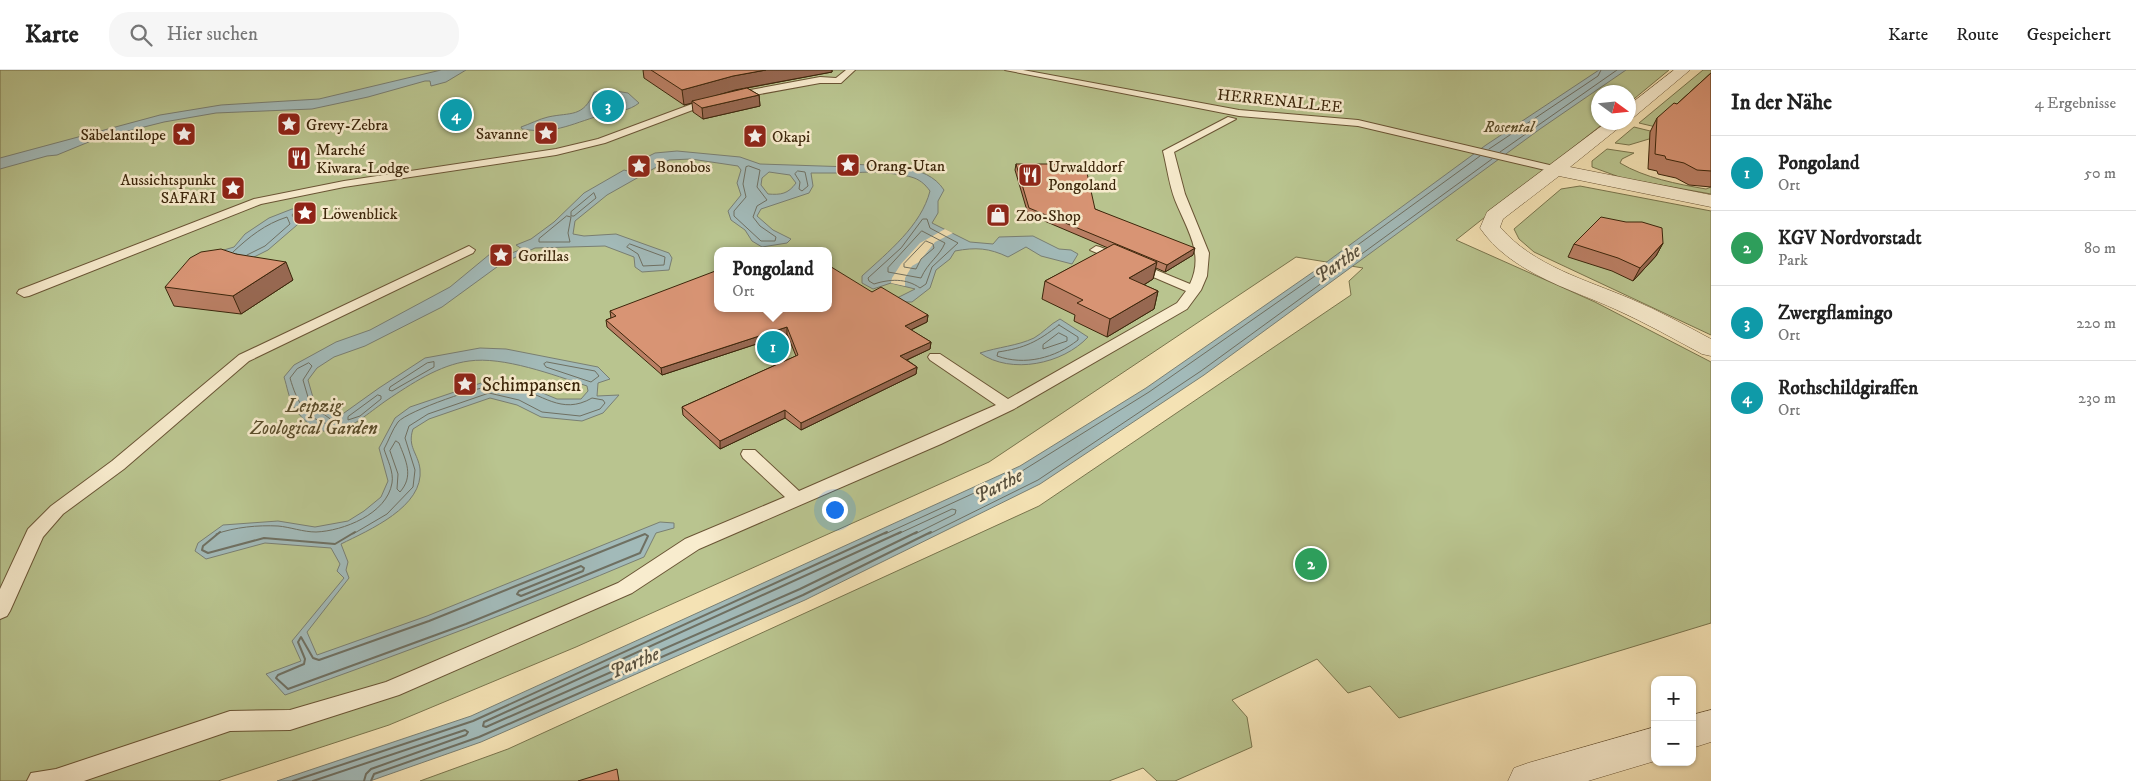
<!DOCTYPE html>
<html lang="de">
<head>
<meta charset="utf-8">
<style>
  body { margin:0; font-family:"IM FELL DW Pica",serif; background:#f6f6f6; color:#222 }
  .controls { position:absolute; right:15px; bottom:15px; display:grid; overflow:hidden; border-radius:10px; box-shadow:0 1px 4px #0004 }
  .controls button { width:45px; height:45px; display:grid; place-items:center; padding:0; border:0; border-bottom:1px solid #e0e0e0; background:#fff; color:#222; font:25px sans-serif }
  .compass { position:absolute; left:1591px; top:15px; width:45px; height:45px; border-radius:50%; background:#fff; box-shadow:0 1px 4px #0004; rotate:105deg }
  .you { position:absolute; left:834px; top:439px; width:18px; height:18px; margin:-12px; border:4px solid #fff; border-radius:50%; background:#1a73e8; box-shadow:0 0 0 8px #1a73e833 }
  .badge { display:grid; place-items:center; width:32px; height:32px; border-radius:50%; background:#0f766e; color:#fff; font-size:16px; font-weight:700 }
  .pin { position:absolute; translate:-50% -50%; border:2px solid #fff; box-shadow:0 1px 5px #0006 }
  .popup { position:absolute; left:714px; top:177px; width:118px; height:65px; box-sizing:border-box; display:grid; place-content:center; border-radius:10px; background:#fff; filter:drop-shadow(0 1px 4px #0005); font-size:16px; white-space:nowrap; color:#767676 }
  .popup b { font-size:19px; color:#222 }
  .popup::after { content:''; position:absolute; left:50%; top:100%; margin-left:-10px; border:10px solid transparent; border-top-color:#fff }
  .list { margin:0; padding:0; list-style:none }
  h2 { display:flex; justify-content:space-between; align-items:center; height:65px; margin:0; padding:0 20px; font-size:21px }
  h2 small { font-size:16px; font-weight:400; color:#767676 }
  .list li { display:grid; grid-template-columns:32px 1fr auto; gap:15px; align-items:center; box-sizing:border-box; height:75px; padding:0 20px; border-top:1px solid #e0e0e0 }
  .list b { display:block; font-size:19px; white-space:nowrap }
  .list p { margin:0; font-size:16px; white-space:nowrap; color:#767676 }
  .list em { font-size:16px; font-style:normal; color:#767676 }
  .icon { flex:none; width:28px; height:28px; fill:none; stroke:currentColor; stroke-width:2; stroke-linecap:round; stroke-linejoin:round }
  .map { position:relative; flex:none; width:1711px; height:711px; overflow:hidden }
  header { display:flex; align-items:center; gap:30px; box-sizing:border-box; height:70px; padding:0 25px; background:#fff; border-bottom:1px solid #e0e0e0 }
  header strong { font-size:24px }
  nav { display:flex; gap:28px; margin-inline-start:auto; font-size:18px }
  .search { width:350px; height:45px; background:#f6f6f6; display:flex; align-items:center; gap:12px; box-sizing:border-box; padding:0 18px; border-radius:20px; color:#767676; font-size:19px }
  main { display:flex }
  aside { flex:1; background:#fff }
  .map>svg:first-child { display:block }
</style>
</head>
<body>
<header>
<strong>Karte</strong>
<div class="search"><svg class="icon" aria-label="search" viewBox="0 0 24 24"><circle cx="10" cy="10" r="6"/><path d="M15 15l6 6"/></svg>Hier suchen</div>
<nav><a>Karte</a><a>Route</a><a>Gespeichert</a></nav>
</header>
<main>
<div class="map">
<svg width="1711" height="711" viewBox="0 0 1711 711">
  <rect width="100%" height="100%" fill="#f4e2b4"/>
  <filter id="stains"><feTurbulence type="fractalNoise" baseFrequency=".004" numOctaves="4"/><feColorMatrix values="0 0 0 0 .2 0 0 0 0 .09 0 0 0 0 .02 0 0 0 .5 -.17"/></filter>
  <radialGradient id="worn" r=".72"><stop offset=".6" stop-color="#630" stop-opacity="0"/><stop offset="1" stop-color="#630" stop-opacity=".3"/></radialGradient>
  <!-- green -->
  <g fill="#b9c48f" stroke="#7a754d" fill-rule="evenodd">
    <path d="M0 0H1669L1629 33 1628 22H1598V52L1604 53 1456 170 1595 232 1711 292V553L1399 648 1370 616 1348 623 1317 589 1232 630 1247 647 1252 677 1175 711H1157L1143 698 1109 711H420L508 679 1039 436 1351 225 1349 211 1363 198 1296 187 989 392 576 577 389 655 218 711H0ZM718 181H828V238H718Z"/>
    <path d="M1703 0H1711V58L1656 57 1639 53Z"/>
    <path d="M1634 57 1711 76V79L1649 69 1629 75 1615 73Z"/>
    <path d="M1607 79 1634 83 1622 89 1620 93C1645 108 1677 114 1706 119L1711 117V124L1622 108 1592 97V91Z"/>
    <path d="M1580 116 1711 141V265L1534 182 1519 169 1514 159 1561 119Z"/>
  </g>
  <!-- water -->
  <g fill="#a2bab9" stroke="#797f73" fill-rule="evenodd">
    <path d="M441 0H466L446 12 431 16 430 11H425L368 27 312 39 216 43 164 52 96 69 57 85 47 86 0 99V88L160 45 221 35 319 29Z"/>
    <path d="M1599 0H1626L1540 59 1204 305 1040 414 805 530 481 672 370 711H277L471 646 1020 396 1146 318 1313 202 1486 75Z"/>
    <path d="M616 21 628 23 639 33C629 41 618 41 606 44 574 52 557 65 522 59L521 57C530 54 539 49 548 47 571 42 583 48 594 22ZM616 27 623 28 626 33 609 39 594 41 600 34Z"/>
    <path d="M677 81 740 87 760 94 851 97 853 94C883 97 926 92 944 120L938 131V143L932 153 970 172 993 174 999 167 1033 166 1059 179 1071 180 1078 184 1072 194 1041 186 1026 177 1008 187C989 178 976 177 955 181L950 189 936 200 930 218 912 232H900L897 228 915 219 891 213 873 219 862 213V206C888 182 921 156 930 121 925 114 919 109 911 107 898 103 855 99 845 106L840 103H811L813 116 809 123 761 139 757 146 773 160 791 169 787 173 762 177 752 171 745 160 731 150 728 141 741 125 737 113 741 100 738 96 691 89 669 90 607 125 575 151 573 164 584 166 616 164 669 183 672 188 669 200 642 202 635 197 634 187 605 176 535 178 501 194 442 237 365 276 334 287 317 298 308 310 314 331 337 348 379 318 425 288 480 278 506 279 598 297 610 309 598 313 597 326 619 325 603 343 582 351 541 347 517 335 490 328 429 349 413 359C407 377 418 383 420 399 424 437 369 460 341 474L348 492 346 500 349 508 307 562 317 585 427 546 660 452 674 453V458L656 463 644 487C526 537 406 582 285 625L266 604 301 591 292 571 344 508 337 501 340 494 331 478 265 473 206 489 195 481 198 473 223 455 278 451 315 457 348 451 364 441 381 427 388 411 379 378 395 348 410 337 487 311 497 310 523 315 557 329H581L588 321 587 316C554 305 503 286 469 291 439 295 411 314 387 330 355 352 328 384 295 339 289 330 287 316 284 307L294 295 336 272 370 260 450 217 490 184 496 189 522 179 516 175 531 169 554 152 584 123 624 100 631 102 646 95 639 91 655 83ZM769 102 790 105 796 113C788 124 781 125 768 124L761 115 762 108Z"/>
    <path d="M292 139H297L292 145 295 150 304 149 268 180 244 192 210 184 234 177 245 164 269 148Z"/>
    <path d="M1060 249 1088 267C1063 294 1011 305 980 283 998 277 1017 276 1034 268 1043 263 1050 254 1060 249Z"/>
  </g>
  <!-- pier -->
  <path fill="#f4e2b4" d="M945 159 953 163 935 172 919 192 912 196 905 208V216L891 213 892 208 901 194 920 173Z"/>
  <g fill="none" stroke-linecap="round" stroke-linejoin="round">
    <!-- shore-far1 -->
    <g stroke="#6f7062" stroke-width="1">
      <path d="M1489 79 1598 6 1601 0"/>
      <path d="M1500 82 1617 0"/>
      <path d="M749 96 760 100 757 117 767 130 757 136 753 147 760 156 776 167 775 171H761L734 146V141L746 127 743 114 746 97Z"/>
      <path d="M798 101 805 102 808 116 802 121 799 119 800 112 795 104Z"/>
      <path d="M594 123 596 128 574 146H571V142Z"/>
      <path d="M567 146 571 147 568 163 570 172H539V169Z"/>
      <path d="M923 149H927L930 158 958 173 932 197 926 214 920 218C906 208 890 209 874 214L869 211 868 208 901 178Z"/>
      <path d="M922 161 945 173C939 187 928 192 921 208L888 202V198Z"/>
      <path d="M926 171 933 174 934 178 921 189 916 199 904 197V194Z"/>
      <path d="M630 174 665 187 664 195 643 196 638 184 627 177Z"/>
      <path d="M233 182C249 167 265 154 287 147L290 154 265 176 247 185"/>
      <path d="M1059 255 1078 267V270C1055 288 1025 296 997 286L998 282C1025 278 1037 272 1059 255Z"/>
      <path d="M1059 263 1067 267V271L1043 279V275Z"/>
      <path d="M434 292V297L392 321 389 320 390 317 427 293Z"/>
      <path d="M547 292 595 301 599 306 591 312 546 297 544 294Z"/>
      <path d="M309 293 312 296 303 310 310 334 333 351 332 355C306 350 297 332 290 308L297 299Z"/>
      <path d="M378 325 381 326V329L360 346 348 350V347Z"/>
      <path d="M396 371 399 373C406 391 414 406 400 422L397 419 398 404 390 381Z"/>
      <path d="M216 464C235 457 258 455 278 456 290 457 303 462 316 462 343 461 387 444 392 413 394 402 387 389 384 379 389 370 392 360 398 352 407 341 482 315 498 315 503 315 508 316 513 317 542 323 561 346 592 328L603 330 605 333 600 339 580 346 542 342 519 330 489 323 428 344 409 356 405 368 415 400 413 417 387 444 353 464"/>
      <path d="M885 464 1022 401 1149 322 1315 206 1480 86"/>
      <path d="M898 464 952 439 956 440 955 444 915 464"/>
      <path d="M929 464 1038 410 1201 301 1492 89"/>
    </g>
    <!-- shore -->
    <g stroke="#6f7062" stroke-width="2">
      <path d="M220 462 203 476 202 480 208 483 264 468 335 474 355 462"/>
      <path d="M901 462 484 652 483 656 486 657 800 519 917 462"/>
      <path d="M645 464 648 466 640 483 466 554 288 619 276 608 278 605 304 594 305 589 298 572 301 567 313 588 319 590 429 551Z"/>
      <path d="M581 496 584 498 583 501 521 526 517 524 519 521Z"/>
      <path d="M293 711 473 651 887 462"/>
      <path d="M313 711 465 660 468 662 466 665 371 699 366 704 364 711"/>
      <path d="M371 711 374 704 479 667 803 525 931 462"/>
    </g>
    <!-- service casing -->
    <g stroke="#6a5535" stroke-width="2">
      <g id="service">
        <path d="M846 0H855L841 13H820L738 28 698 38 605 73 556 85 344 117 261 134 29 226 24 227 17 223 19 220 254 129 344 111 556 79 598 69 692 34 734 23 820 7 836 8Z"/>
        <path d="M1005 0H1023L1239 40 1358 50 1558 97 1563 100 1558 103 1358 56 1239 46Z"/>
        <path d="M1228 47 1236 49 1174 82 1185 124 1209 183 1207 206 1201 220 1187 239 1014 339 941 374 699 479 632 523 399 625 290 660 230 661 84 711H27L31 703 56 699 230 641 290 640 386 612 618 513 685 469 785 427 743 388 741 384 743 380H755L799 421 996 335 930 290 928 287 930 284H940L1008 329 1177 233 1186 221 1090 180 1096 176 1100 177 1190 214C1205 183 1186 158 1175 130 1169 114 1167 97 1163 81Z"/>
        <path d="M469 176 475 180 473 183 249 291 124 399 63 444 43 467 10 541 7 546 0 549V519L28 459 51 436 112 391 239 285Z"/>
      </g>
    </g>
    <!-- minor casing -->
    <g stroke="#6a5535" stroke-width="1">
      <g id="minor">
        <path d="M1674 0H1690L1634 47 1628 49V36Z"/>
        <path d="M1607 52H1626L1570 97 1711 125V137L1559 106 1503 149 1500 157C1533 196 1587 210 1631 229 1659 241 1685 255 1711 269V286L1702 284C1674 269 1646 253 1617 240 1569 218 1511 203 1480 158L1487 142Z"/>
        <path d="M1711 640V672L1692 678V645Z"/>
        <path d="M1655 657V691L1588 711H1508L1514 698 1528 693Z"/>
      </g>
    </g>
    <!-- service -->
    <use href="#service" fill="#f8ecce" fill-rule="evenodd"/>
    <!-- minor -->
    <use href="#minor" fill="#f8ecce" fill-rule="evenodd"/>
  </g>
  <!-- wall -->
  <g fill="#ba7f64" stroke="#3c260b" fill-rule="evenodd">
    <path d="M643 0H832V2L747 18 759 25 760 36 703 49 693 42 692 33 684 35 644 8ZM746 18 721 24 735 20Z"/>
    <path d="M1711 3V117L1689 115 1676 108 1658 104 1657 101 1648 99 1650 62 1657 48 1677 34Z"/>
    <path d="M1016 94 1095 139 1193 185 1165 202 1156 198 1153 209 1144 215 1158 221 1154 239 1107 267 1074 251 1075 245 1042 229 1045 211 1108 178 1028 144 1015 100Z"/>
    <path d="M1663 173 1656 186 1633 211 1612 201 1568 187 1574 174Z"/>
    <path d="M236 184 293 210 241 244 174 236 165 217Z"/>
    <path d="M872 222 928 245 927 252 911 260 931 272 930 279 907 290 917 297 916 304 801 360 785 348 720 379 683 345 682 337 796 286 787 264 662 305 607 257 606 250 611 248 610 241Z"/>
  </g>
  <!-- shaded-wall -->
  <g fill="#976851" stroke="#3c260b">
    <path d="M766 0H832V2L735 20 694 32 692 31V33L684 35 682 20 733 6Z"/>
    <path d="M759 25 760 36 703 49 702 38Z"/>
    <path d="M1663 173 1656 186 1633 211 1640 198Z"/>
    <path d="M1195 178 1193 185 1165 202 1167 195Z"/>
    <path d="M286 192 293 210 241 244 233 226Z"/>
    <path d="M1157 192 1153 209 1126 226 1129 208Z"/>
    <path d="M1158 221 1154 239 1107 267 1110 249Z"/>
    <path d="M928 245 927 252 904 263 905 256Z"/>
    <path d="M787 257V264L662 305 661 298Z"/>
    <path d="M931 272 930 279 900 293V286Z"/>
    <path d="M917 297 916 304 801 360V353Z"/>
    <path d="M785 340V348L720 379V371Z"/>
  </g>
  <!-- building -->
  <g fill="#d89474" stroke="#3c260b">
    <path d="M651 0H766L733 6 682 20Z"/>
    <path d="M1711 3V101L1697 100 1684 93 1666 89 1665 86 1655 84 1657 48 1674 33 1677 34Z"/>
    <path d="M747 18 759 25 702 38 692 31Z"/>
    <path d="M1016 94H1085L1095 139 1195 178 1167 195 1029 138Z"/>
    <path d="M1601 147 1626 152H1642L1662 158 1663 173 1640 198 1618 188 1574 174Z"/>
    <path d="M1114 174 1157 192 1129 208 1158 221 1110 249 1077 233 1083 230 1045 211Z"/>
    <path d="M799 178 804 181H791Z"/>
    <path d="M221 179 236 184 286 192 233 226 165 217 190 188 201 182Z"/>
    <path d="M828 195 872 222 881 217 928 245 905 256 931 272 900 286 917 297 801 353 785 340 720 371 682 337 798 285 787 257 661 298 606 250 616 246 610 241 718 200V238H828Z"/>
    <path d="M617 699 619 711H578Z"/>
  </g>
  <!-- icons -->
  <defs>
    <g id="sight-square" transform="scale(1.25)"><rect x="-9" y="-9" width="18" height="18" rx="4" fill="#8f2418" stroke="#f8ecce"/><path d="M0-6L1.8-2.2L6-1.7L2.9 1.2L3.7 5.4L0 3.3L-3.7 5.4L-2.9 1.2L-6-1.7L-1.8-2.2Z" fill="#fff"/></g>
    <g id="restaurant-square" transform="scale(1.25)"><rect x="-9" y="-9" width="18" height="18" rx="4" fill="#8f2418" stroke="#f8ecce"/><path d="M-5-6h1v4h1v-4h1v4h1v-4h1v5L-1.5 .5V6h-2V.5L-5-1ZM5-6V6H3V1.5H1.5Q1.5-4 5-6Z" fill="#fff"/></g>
    <g id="shop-square" transform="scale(1.25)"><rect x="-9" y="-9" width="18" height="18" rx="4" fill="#8f2418" stroke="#f8ecce"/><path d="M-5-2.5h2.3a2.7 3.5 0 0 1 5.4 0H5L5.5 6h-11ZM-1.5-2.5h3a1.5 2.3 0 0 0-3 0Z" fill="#fff"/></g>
  </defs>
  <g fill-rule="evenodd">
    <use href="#sight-square" x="289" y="54"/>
    <use href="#sight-square" x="546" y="63"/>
    <use href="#sight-square" x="184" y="64"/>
    <use href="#sight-square" x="755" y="66"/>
    <use href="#restaurant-square" x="299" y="88"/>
    <use href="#sight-square" x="848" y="95"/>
    <use href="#sight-square" x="639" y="96"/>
    <use href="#restaurant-square" x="1030" y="105"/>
    <use href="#sight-square" x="233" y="118"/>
    <use href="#sight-square" x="305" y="143"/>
    <use href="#shop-square" x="998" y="145"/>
    <use href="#sight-square" x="501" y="185"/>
    <use href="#sight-square" x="465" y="314"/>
  </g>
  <g text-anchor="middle" stroke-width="5" stroke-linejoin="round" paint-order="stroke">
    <!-- far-street labels -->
    <g font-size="16" fill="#3c260b" stroke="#f8ecce">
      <text transform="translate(1280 30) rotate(6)" y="6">HERRENALLEE</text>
    </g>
    <!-- far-poi labels -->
    <g font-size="16" fill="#3c260b" stroke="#f8ecce" text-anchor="start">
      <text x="306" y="60">Grevy-Zebra</text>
      <text x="528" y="69" text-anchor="end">Savanne</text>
      <text x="166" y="70" text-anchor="end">Säbelantilope</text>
      <text x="772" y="72">Okapi</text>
      <text x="316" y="85">Marché<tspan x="316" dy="18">Kiwara-Lodge</tspan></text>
      <text x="866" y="101">Orang-Utan</text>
      <text x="656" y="102">Bonobos</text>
      <text x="1048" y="102">Urwalddorf<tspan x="1048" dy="18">Pongoland</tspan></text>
      <text x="216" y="115" text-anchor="end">Aussichtspunkt<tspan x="216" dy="18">SAFARI</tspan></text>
      <text x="322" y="149">Löwenblick</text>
      <text x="1016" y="151">Zoo-Shop</text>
      <text x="518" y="191">Gorillas</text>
    </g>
    <!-- far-park labels -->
    <g font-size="16" font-style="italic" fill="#5b4e2c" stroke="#f8ecce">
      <text x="1509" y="62">Rosental</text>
    </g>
    <!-- poi labels -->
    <g font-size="19" fill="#3c260b" stroke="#f8ecce" text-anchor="start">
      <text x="482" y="321">Schimpansen</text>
    </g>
    <!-- park labels -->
    <g font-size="19" font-style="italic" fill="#5b4e2c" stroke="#f8ecce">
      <text x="314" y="342">Leipzig<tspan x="314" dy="22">Zoological Garden</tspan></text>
    </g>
    <!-- water labels -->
    <g font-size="20" font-style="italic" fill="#5b523f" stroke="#f8ecce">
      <text transform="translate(1337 193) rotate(-35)" y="7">Parthe</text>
      <text transform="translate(998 415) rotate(-27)" y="7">Parthe</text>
      <text transform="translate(634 592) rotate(-23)" y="7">Parthe</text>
    </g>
  </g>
  <rect width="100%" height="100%" filter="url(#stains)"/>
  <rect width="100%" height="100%" fill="url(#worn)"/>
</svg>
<div class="controls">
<button>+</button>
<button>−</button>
</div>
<svg class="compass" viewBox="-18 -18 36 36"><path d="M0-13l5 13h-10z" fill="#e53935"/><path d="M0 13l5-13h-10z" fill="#767676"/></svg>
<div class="you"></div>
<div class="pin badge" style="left:773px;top:277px;background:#0f9aa8">1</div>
<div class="popup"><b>Pongoland</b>Ort</div>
<div class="pin badge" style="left:1311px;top:494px;background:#2e9e5b">2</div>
<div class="pin badge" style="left:608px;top:36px;background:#0f9aa8">3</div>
<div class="pin badge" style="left:456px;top:45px;background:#0f9aa8">4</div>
</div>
<aside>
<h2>In der Nähe<small>4 Ergebnisse</small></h2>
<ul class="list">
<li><span class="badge" style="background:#0f9aa8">1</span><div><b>Pongoland</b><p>Ort</p></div><em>50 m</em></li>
<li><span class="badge" style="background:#2e9e5b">2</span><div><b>KGV Nordvorstadt</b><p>Park</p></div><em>80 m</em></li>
<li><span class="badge" style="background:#0f9aa8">3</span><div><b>Zwergflamingo</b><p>Ort</p></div><em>220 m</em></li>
<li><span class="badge" style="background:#0f9aa8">4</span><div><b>Rothschildgiraffen</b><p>Ort</p></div><em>230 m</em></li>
</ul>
</aside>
</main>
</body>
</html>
